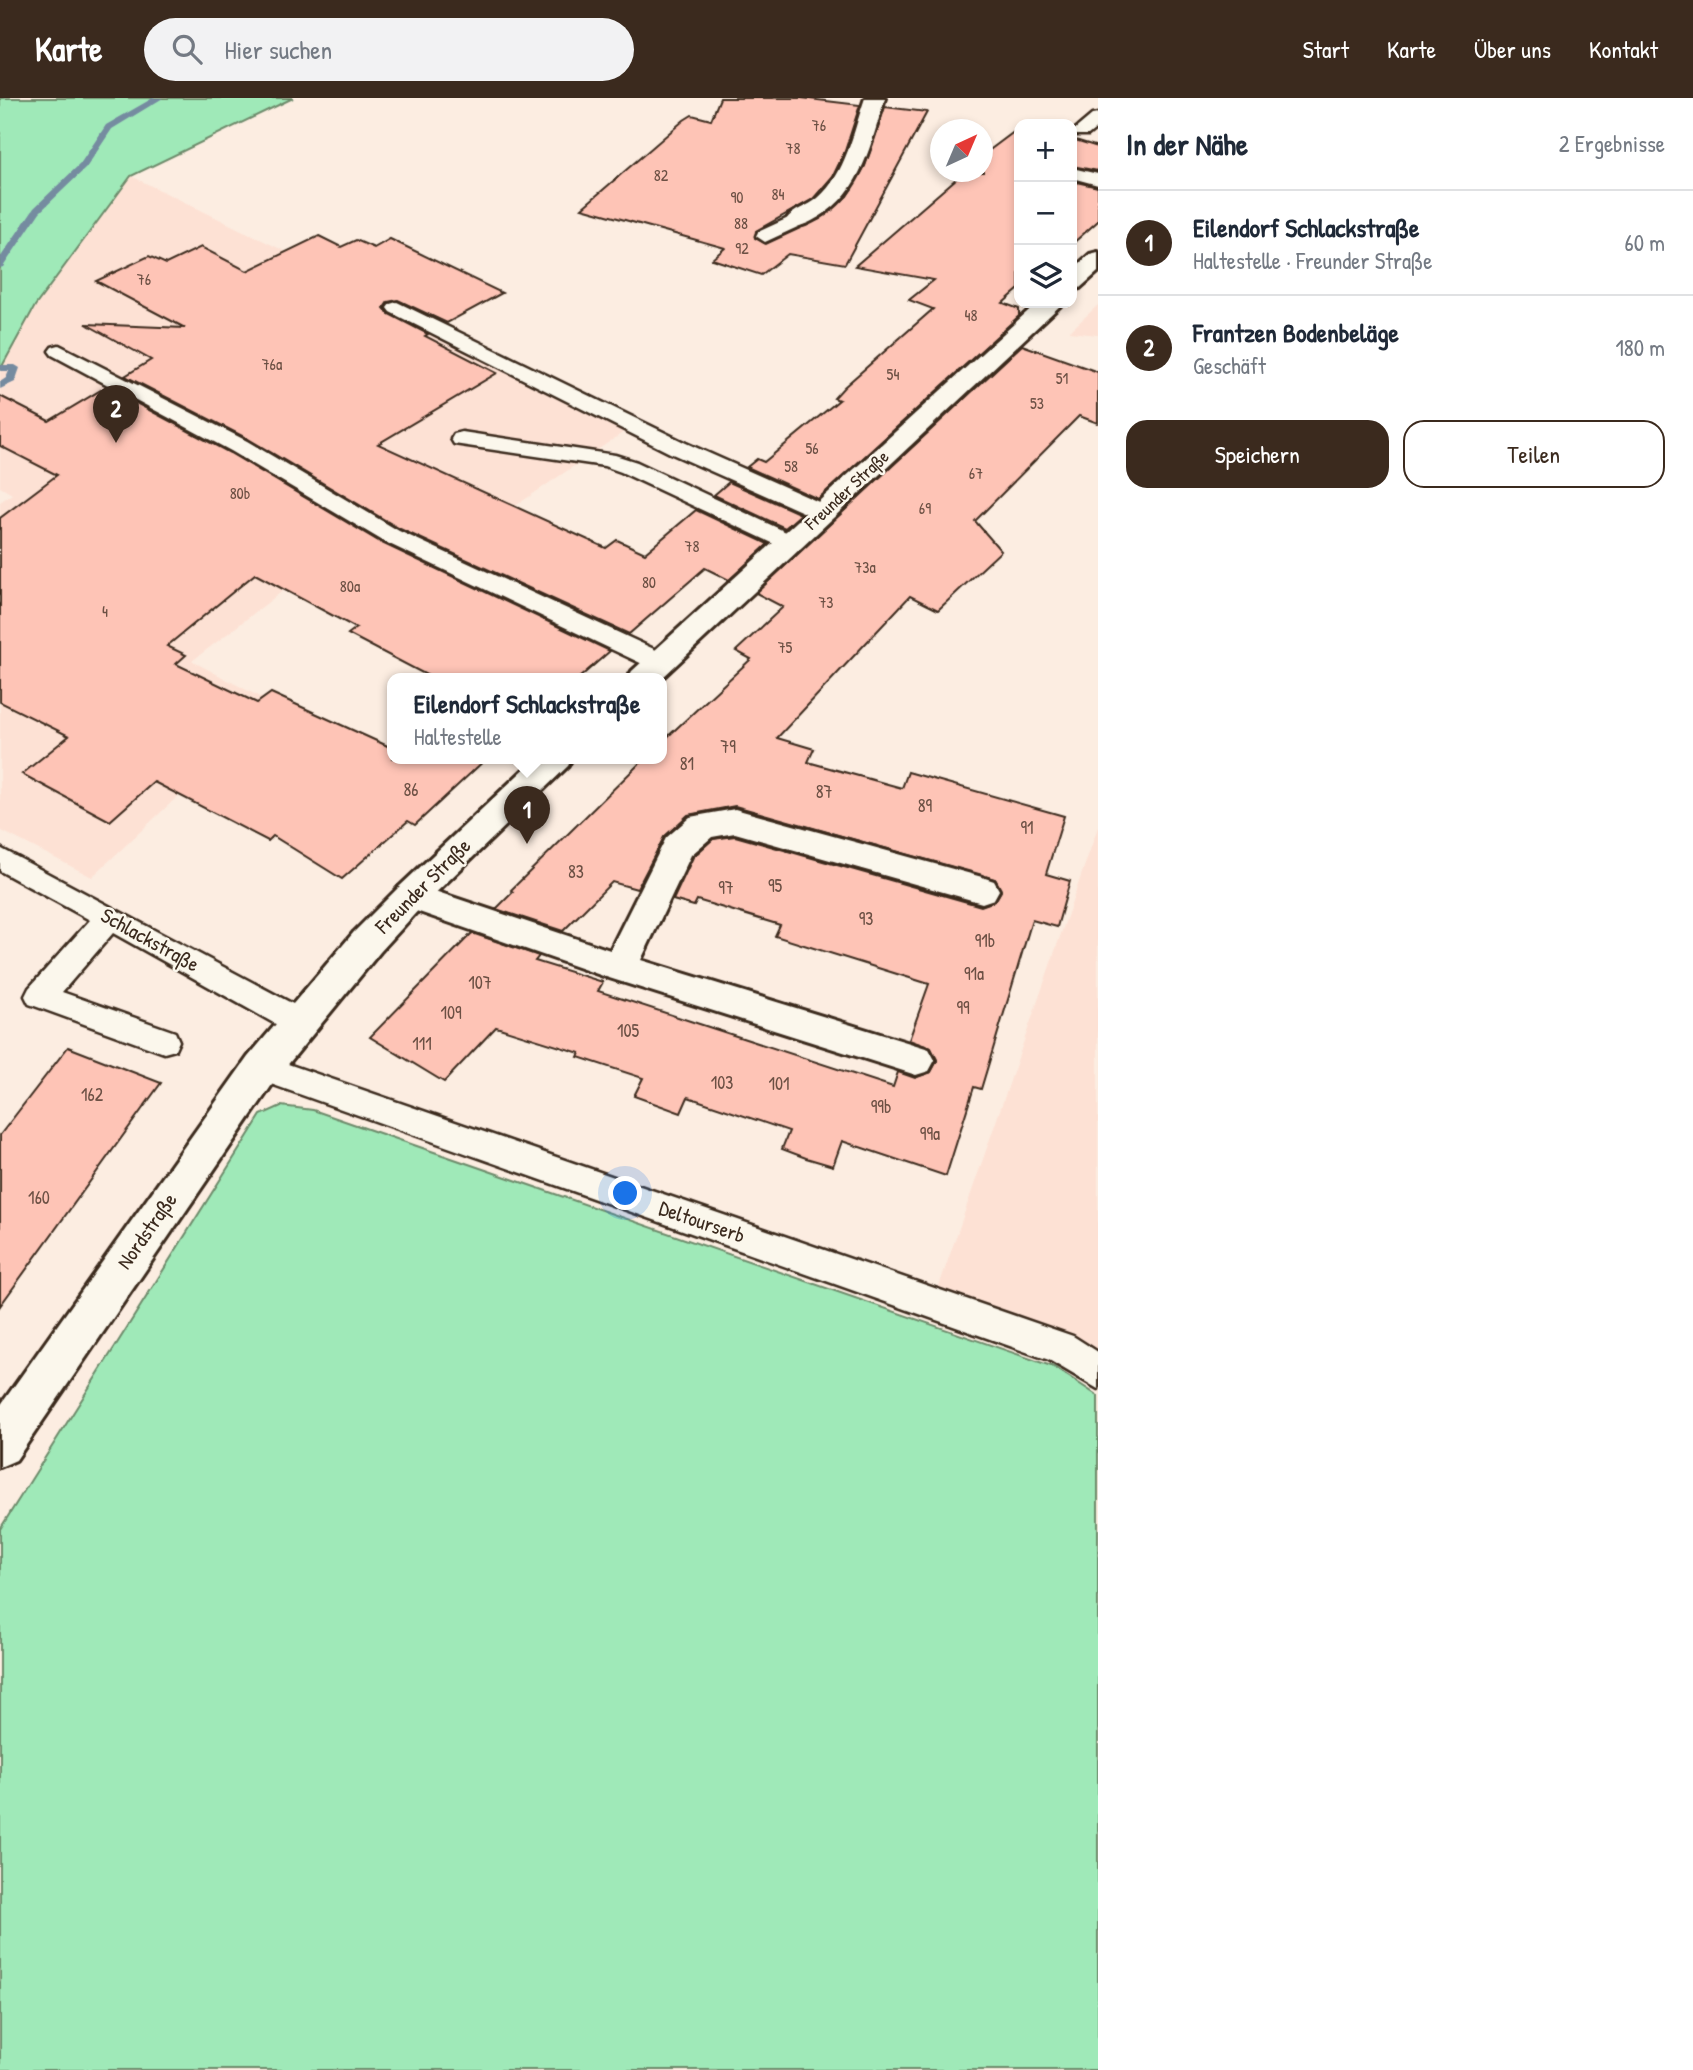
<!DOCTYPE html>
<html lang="de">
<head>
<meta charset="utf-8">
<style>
  body { margin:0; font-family:"Patrick Hand",sans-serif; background:#f2f2f3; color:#1f2937 }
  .controls { position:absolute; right:21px; top:21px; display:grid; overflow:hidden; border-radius:14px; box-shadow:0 4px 10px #0003 }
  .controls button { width:63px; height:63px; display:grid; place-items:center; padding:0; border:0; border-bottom:2px solid #e0e1e3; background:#fff; color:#1f2937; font:35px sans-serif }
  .compass { position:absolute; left:930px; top:21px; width:63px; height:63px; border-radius:50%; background:#fff; box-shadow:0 4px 10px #0003; rotate:44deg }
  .you { position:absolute; left:626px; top:1096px; width:24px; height:24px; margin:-18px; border:5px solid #fff; border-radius:50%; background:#1a73e8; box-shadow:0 0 0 10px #1a73e833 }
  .badge { display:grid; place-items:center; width:46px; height:46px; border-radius:50%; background:#3b2a1e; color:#fff; font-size:23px; font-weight:700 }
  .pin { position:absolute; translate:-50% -58px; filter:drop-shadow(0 2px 4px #0008) }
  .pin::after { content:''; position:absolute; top:37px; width:24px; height:21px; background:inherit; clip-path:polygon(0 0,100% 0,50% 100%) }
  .popup { position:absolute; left:387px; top:575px; width:280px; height:91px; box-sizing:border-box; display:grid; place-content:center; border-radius:14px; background:#fff; filter:drop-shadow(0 2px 5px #0005); font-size:23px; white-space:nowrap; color:#747a83 }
  .popup b { font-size:26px; color:#1f2937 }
  .popup::after { content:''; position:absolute; left:50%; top:100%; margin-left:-14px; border:14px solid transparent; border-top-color:#fff }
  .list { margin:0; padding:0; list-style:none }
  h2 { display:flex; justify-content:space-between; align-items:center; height:91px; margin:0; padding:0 28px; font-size:30px }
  h2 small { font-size:23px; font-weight:400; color:#747a83 }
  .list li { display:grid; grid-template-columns:46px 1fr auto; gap:21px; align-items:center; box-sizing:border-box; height:105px; padding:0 28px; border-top:2px solid #e0e1e3 }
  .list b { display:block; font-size:26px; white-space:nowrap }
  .list p { margin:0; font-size:23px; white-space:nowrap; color:#747a83 }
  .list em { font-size:23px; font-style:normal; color:#747a83 }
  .actions { display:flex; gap:14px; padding:21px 28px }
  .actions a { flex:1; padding:16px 0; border:2px solid #3b2a1e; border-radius:21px; text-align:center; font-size:24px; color:#3b2a1e }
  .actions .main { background:#3b2a1e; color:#fff }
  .icon { flex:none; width:38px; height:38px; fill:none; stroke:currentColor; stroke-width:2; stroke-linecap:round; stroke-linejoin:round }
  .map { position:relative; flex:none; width:1098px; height:1972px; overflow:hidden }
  header { display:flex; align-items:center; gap:42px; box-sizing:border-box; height:98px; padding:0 35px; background:#3b2a1e; color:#fff }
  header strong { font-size:33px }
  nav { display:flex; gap:38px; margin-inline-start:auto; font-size:24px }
  .search { width:490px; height:63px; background:#f2f2f3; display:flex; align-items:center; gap:18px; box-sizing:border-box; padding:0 24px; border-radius:38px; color:#747a83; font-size:26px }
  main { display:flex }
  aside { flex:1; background:#fff }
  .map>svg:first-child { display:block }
</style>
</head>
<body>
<header>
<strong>Karte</strong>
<div class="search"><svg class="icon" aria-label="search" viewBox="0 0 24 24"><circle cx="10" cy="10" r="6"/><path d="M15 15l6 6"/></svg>Hier suchen</div>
<nav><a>Start</a><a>Karte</a><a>Über uns</a><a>Kontakt</a></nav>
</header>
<main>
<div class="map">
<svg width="1098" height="1972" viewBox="0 0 1098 1972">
  <rect width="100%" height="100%" fill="#fcede1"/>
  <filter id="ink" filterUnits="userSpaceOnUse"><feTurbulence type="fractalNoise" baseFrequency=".0143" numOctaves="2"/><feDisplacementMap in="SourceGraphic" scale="14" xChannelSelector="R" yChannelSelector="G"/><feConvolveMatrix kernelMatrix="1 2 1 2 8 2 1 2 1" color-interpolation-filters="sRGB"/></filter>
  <g filter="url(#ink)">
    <!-- built -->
    <g fill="#fde1d4">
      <path d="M131 78 637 325 451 452 380 418 192 563 275 607 92 779 0 732V404L12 396 0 389V272L35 208Z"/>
      <path d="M1098 207V237L1069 234Z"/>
      <path d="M1098 729V1255L1071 1238 938 1191Z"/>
    </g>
    <!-- green -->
    <g fill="#9fe9b8" stroke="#6d8a6b" stroke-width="2">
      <path d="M0 0H293L131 78 35 208 0 272Z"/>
      <path d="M281 1008 313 1012 1054 1269 1098 1298V1972H0V1431L261 1017Z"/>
    </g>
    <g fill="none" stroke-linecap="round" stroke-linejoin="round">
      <!-- stream -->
      <g fill="#758ba0" fill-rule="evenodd">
        <path d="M153 0H163L112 31 86 70 40 114 3 169 0 170V160L34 110 80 66 106 27Z"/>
        <path d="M0 267H15L20 270 15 284 0 291V284L6 280 9 273H0Z"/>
      </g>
    </g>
    <!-- building -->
    <g fill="#fec4b6" stroke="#3b2a1e" stroke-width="2">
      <path d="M720 0H801L860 7 845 53 833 78 813 101 756 133 755 140 766 146 820 121 847 98 865 68 885 9 927 14 845 166 788 156 761 177 712 161 725 150 582 110 684 22 692 17 711 22Z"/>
      <path d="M1019 30V191L1003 205 1019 211V218L818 401 747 369 757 361 764 364 839 302 834 300 844 289 933 211 909 202 934 182 855 168 964 74H983V57Z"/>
      <path d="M1072 41 1098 49V73L1072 68Z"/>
      <path d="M1072 83 1098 89V123L1072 146Z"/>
      <path d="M319 138 341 149 356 142 374 150 390 141 502 195 447 225 398 202 388 204 384 210 389 216 428 236 425 238 497 275 378 346 606 450 617 442 645 455 696 412 768 446 729 482 705 470 629 536 400 431 248 341 125 278 151 262 86 226 185 230 96 183 149 158 166 166 201 149 247 173Z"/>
      <path d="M1022 247 1098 274V325L1079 318 975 423 1001 453 938 512 910 498 777 640 814 651 808 664 902 690 908 674 1064 718 1046 776 1070 783 1057 829 1032 822 981 991 974 989 946 1078 842 1043 833 1068 806 1060 782 1051 789 1033 688 999 681 1015 634 998 643 980 578 959 580 955 496 929 444 984 370 939 472 835 539 858 535 863 603 884 598 893 893 989 898 974 915 980 931 974 937 963 931 950 909 942 929 886 775 838 780 827 697 802 694 808 673 802 693 759 713 741 735 738 981 808 995 803 1001 793 995 781 735 708 688 717 664 739 637 791 612 784 563 833 496 811 513 794 511 792 645 660H662V644L751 561 736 553 783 509 756 495Z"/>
      <path d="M106 289 230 355 382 445 610 553 579 580H432L348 536 356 530 255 476 167 548 186 557 176 566 257 605 271 595 392 650V660H487L415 727 408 723 342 781 273 738 268 743 154 684 110 723 22 676 69 638 0 604V420L57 377 0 348V298L49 323Z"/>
      <path d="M729 384 801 416 785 430 714 397Z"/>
      <path d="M68 949 161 985 0 1208V1037Z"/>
    </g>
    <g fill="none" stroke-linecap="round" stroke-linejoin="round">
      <!-- service casing -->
      <g stroke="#3b2a1e" stroke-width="5">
        <g id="service">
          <path d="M1098 16V29L1088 37H1076L1073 33 1092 17Z"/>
          <path d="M1072 70 1098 76V87L1072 80Z"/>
          <path d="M797 116 806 122 804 126 765 144 756 138 758 134Z"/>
          <path d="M397 204 686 345 830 409 834 414 830 419H814L670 355 390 214 387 210 390 206Z"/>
          <path d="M59 247 247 343 399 433 669 558 673 564 669 570 660 572 651 570 383 443 231 353 52 257 49 253 52 249Z"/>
          <path d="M462 334 615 357 637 364 799 440 803 445 799 450H783L621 374 604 368 454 346 451 341 454 336Z"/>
          <path d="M0 750 310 915 314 924 310 933 299 936 288 933 113 835 62 894 175 934 179 943 175 952 164 955 29 906 25 898 29 890 90 822 0 773Z"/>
          <path d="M262 957 1073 1238 1098 1254V1291L1049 1262 251 979 246 970 251 961Z"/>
        </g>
      </g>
      <!-- minor casing -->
      <g stroke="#3b2a1e" stroke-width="6">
        <g id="minor">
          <path d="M865 0H885C871 45 862 94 819 119 808 125 801 130 789 127L786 122C793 111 808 109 818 100 846 76 853 34 865 0Z"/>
          <path d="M735 711 982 779 994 783 999 792 994 801 982 805 735 735 712 739 691 757 641 862 929 951 935 962 929 973 916 977 606 879 399 807 393 798 399 789 411 785 610 852 666 740 690 719Z"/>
        </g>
      </g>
      <!-- secondary casing -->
      <g stroke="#3b2a1e" stroke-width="6">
        <g id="secondary">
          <path d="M1098 154V174L1080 190 1072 192V172L1090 156Z"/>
          <path d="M1037 205H1063L662 580H628L632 573Z"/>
          <path d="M536 660H572L568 668 423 807 380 854 276 981 16 1362 0 1369V1308L248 959 354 834 399 789Z"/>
        </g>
      </g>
      <!-- service -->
      <use href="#service" fill="#fbf7ec" fill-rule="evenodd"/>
      <!-- minor -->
      <use href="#minor" fill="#fbf7ec" fill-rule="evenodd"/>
      <!-- secondary -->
      <use href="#secondary" fill="#fbf7ec" fill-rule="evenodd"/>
    </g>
  </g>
  <g text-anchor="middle" stroke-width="5" stroke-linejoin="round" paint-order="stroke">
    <!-- far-number labels -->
    <g font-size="16" fill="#6c5044">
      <text x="819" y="33">76</text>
      <text x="793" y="56">78</text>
      <text x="661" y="83">82</text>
      <text x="778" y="102">84</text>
      <text x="737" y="105">90</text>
      <text x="741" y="131">88</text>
      <text x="742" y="156">92</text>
      <text x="144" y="187">76</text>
      <text x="971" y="223">48</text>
      <text x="272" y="272">76a</text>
      <text x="893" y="282">54</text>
      <text x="1062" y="286">51</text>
      <text x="1037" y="311">53</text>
      <text x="812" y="356">56</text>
      <text x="791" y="374">58</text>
      <text x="976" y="381">67</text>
      <text x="240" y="401">80b</text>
      <text x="925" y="416">69</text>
      <text x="692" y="454">78</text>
      <text x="865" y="475">73a</text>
      <text x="649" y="490">80</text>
      <text x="350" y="494">80a</text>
      <text x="826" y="510">73</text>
      <text x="105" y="519">4</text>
      <text x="785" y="555">75</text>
    </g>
    <!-- far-street labels -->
    <g font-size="18" fill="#3b2a1e" stroke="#fbf7ec">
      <text transform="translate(847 392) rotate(-43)" y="6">Freunder Straße</text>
    </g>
    <!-- number labels -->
    <g font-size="18" fill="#6c5044">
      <text x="728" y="655">79</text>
      <text x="687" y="672">81</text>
      <text x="411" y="698">86</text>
      <text x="824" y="700">87</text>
      <text x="925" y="714">89</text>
      <text x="1027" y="736">91</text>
      <text x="576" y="780">83</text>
      <text x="775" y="794">95</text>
      <text x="726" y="796">97</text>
      <text x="866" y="827">93</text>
      <text x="985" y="849">91b</text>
      <text x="974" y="882">91a</text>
      <text x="480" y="891">107</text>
      <text x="963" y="916">99</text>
      <text x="451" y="921">109</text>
      <text x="628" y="939">105</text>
      <text x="422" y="952">111</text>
      <text x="722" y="991">103</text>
      <text x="779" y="992">101</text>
      <text x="92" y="1003">162</text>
      <text x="881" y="1015">99b</text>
      <text x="930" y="1042">99a</text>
      <text x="39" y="1106">160</text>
    </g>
    <!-- street labels -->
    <g font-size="21" fill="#3b2a1e" stroke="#fbf7ec">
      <text transform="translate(423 788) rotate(-45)" y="7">Freunder Straße</text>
      <text transform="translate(150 842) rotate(29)" y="7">Schlackstraße</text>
      <text transform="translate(702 1124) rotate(19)" y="7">Deltourserb</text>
      <text transform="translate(147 1133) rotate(-55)" y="7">Nordstraße</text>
    </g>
  </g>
</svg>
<div class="controls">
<button>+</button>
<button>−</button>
<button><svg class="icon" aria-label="layers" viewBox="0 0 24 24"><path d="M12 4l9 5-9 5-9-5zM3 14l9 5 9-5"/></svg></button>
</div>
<svg class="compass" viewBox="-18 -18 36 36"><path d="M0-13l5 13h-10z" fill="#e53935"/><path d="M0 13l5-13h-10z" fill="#747a83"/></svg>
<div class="you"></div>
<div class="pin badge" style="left:527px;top:746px">1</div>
<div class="popup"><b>Eilendorf Schlackstraße</b>Haltestelle</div>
<div class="pin badge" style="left:116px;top:345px">2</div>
</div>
<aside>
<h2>In der Nähe<small>2 Ergebnisse</small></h2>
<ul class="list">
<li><span class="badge">1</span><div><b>Eilendorf Schlackstraße</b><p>Haltestelle · Freunder Straße</p></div><em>60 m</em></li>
<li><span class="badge">2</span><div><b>Frantzen Bodenbeläge</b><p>Geschäft</p></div><em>180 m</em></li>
</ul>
<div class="actions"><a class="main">Speichern</a><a>Teilen</a></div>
</aside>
</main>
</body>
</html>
